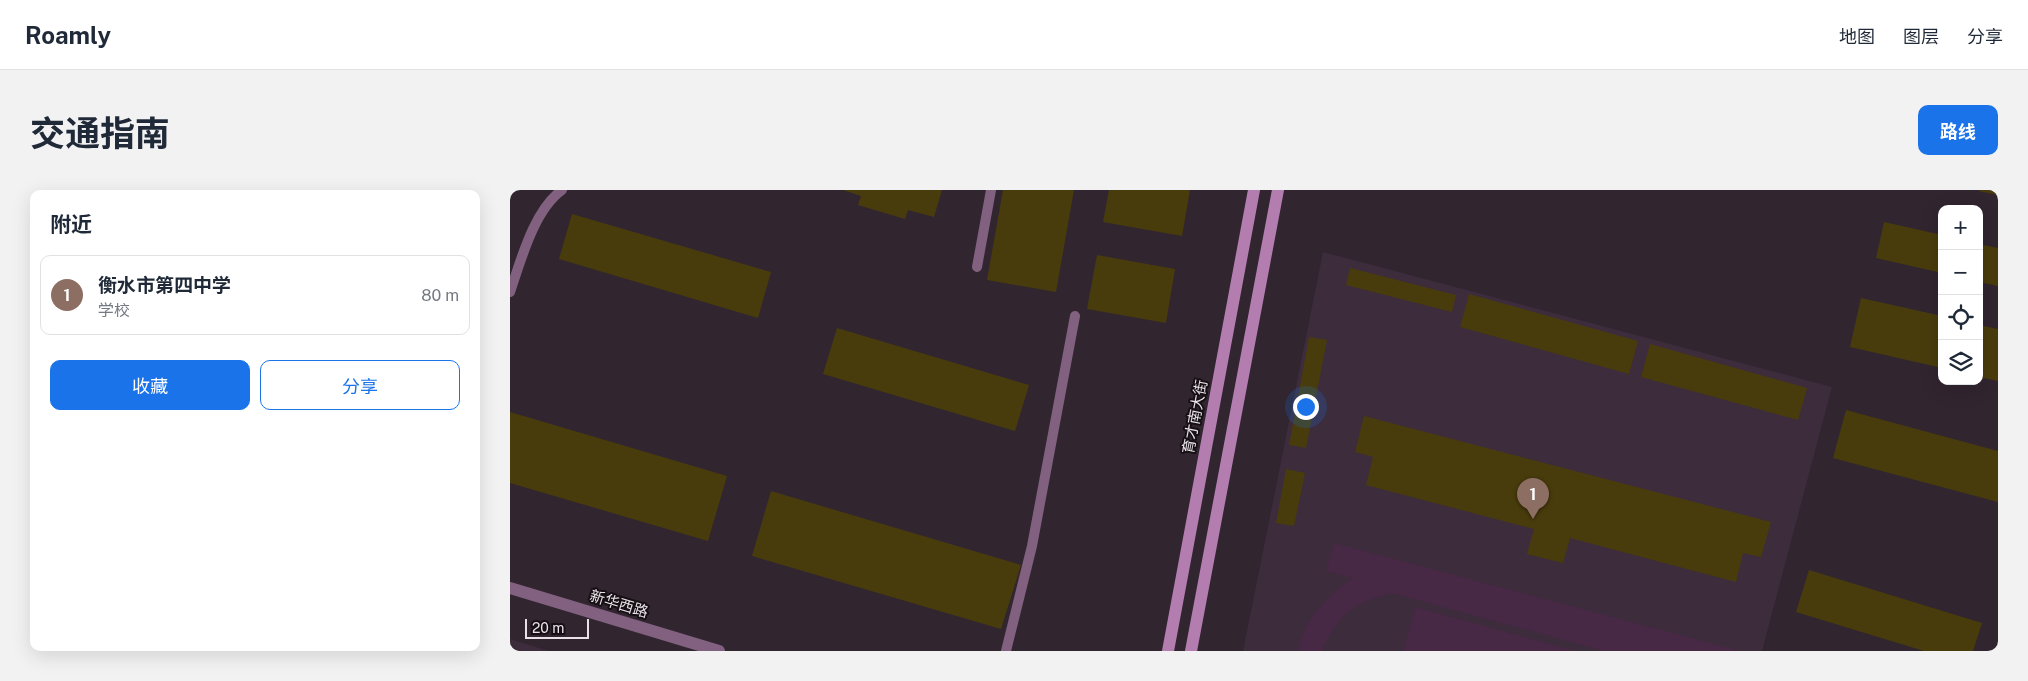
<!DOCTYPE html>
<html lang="zh">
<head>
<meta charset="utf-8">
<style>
  body { margin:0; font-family:"Public Sans","Noto Sans SC",sans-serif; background:#f2f2f3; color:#1f2937 }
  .controls { position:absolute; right:15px; top:15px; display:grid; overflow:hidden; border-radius:10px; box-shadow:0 5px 20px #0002 }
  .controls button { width:45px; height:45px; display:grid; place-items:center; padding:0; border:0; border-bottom:1px solid #e0e1e3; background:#fff; color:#1f2937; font:25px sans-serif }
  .scale { position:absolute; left:15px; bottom:12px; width:64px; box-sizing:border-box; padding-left:5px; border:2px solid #eae2e9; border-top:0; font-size:14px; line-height:18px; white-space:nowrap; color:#eae2e9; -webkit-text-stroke:4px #161015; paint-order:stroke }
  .you { position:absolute; left:795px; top:216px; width:18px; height:18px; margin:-12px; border:4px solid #fff; border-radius:50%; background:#1a73e8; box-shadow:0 0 0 8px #1a73e833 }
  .badge { display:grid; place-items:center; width:32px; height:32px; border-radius:50%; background:#1a73e8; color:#fff; font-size:16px; font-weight:700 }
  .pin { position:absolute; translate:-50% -41px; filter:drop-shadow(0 1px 2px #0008) }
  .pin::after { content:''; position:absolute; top:26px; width:18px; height:15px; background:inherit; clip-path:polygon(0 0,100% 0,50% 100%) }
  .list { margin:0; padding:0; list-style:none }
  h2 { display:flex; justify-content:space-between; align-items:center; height:65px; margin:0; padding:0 20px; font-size:21px }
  h2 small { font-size:16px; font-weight:400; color:#747a83 }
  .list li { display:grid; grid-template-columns:32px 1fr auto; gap:15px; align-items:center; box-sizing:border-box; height:80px; margin:0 10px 10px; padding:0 10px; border:1px solid #e0e1e3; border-radius:10px }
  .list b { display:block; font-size:19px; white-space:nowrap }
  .list p { margin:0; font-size:16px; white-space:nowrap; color:#747a83 }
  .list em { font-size:16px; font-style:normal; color:#747a83 }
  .actions { display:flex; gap:10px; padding:15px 20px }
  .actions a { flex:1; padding:11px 0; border:1px solid #1a73e8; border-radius:10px; text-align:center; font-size:18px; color:#1a73e8 }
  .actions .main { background:#1a73e8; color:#fff }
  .icon { flex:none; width:28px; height:28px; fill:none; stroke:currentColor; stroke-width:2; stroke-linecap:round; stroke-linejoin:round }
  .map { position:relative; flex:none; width:1488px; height:461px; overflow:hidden; border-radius:10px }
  header { display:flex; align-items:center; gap:30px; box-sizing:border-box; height:70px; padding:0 25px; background:#fff; border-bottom:1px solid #e0e1e3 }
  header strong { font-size:24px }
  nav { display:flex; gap:28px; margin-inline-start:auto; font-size:18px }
  .intro { display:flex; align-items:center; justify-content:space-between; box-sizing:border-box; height:120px; padding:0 30px }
  h1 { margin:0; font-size:35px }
  .button { padding:12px 22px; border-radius:10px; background:#1a73e8; color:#fff; font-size:18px; font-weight:700 }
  main { display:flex; gap:30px; padding:0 30px }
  aside { flex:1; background:#fff; border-radius:10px; box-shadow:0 5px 20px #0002 }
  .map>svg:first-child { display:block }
</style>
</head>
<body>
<header>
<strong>Roamly</strong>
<nav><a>地图</a><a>图层</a><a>分享</a></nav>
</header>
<div class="intro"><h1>交通指南</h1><a class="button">路线</a></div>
<main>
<aside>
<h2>附近<small></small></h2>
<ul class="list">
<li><span class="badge" style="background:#8d6e63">1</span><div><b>衡水市第四中学</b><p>学校</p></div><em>80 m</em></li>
</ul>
<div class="actions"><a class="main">收藏</a><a>分享</a></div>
</aside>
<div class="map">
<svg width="1488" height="461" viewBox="0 0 1488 461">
  <rect width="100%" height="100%" fill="#312530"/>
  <!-- built -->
  <g fill="#3d2c3c">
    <path d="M813 62 1322 197 1252 461H733Z"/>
    <path d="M0 449 39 461H0Z"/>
  </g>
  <!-- green -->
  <g fill="#472845">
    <path d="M824 353 1227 460 1226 461H1094L882 403C845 412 827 425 812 461H788C795 428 817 406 843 388L816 381Z"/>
    <path d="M905 417 1065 461H893Z"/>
  </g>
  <!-- building -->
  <g fill="#493c0c">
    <path d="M333 0H432L424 27 398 20 395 29 348 15 351 6Z"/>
    <path d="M493 0H564L546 102 477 90Z"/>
    <path d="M599 0H680L672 46 593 32Z"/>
    <path d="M1488 0V5L1469 1V0Z"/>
    <path d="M62 24 261 82 248 128 49 69Z"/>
    <path d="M1374 32 1432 45V83L1366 68Z"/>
    <path d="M1469 54 1488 58V96L1469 92Z"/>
    <path d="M587 65 665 79 656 133 577 119Z"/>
    <path d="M840 78 946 105 942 122 836 95Z"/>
    <path d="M959 104 1128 151 1119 184 950 137Z"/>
    <path d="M1351 108 1432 126V178L1340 157Z"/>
    <path d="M1469 135 1488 139V191L1469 187Z"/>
    <path d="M327 138 519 195 505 241 313 184Z"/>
    <path d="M799 147 817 150 796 258 779 255Z"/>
    <path d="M1140 154 1297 198 1288 230 1131 187Z"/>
    <path d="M1336 220 1488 261V312L1323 268Z"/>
    <path d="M0 222 217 286 198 351 0 293Z"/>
    <path d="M854 226 1261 332 1251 367 1233 363 1226 392 1060 348 1053 373 1017 364 1024 339 856 295 863 267 845 262Z"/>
    <path d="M776 279 795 283 784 336 766 333Z"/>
    <path d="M261 301 511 375 491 439 242 366Z"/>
    <path d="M1299 380 1472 433 1463 461H1414L1286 422Z"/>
  </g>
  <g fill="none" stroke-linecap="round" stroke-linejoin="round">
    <!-- service -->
    <g stroke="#82607f" stroke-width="10">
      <path d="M467 77 481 0"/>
      <path d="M0 102C11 70 24 20 52 0"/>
      <path d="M496 461 522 356 565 126"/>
    </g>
    <!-- tertiary -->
    <path stroke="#82607f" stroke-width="12" d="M0 398 209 461"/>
    <!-- secondary -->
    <g stroke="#b47db0" stroke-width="12">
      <path d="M658 461 744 0"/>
      <path d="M681 461 768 0"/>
    </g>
  </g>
  <g text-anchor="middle" stroke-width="4" stroke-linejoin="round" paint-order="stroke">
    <!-- street labels -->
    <g font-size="15" fill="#eae2e9" stroke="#161015">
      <text transform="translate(685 227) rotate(-79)" y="5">育才南大街</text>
      <text transform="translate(109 414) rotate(17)" y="5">新华西路</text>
    </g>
  </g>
</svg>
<div class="controls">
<button>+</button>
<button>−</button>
<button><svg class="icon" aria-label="locate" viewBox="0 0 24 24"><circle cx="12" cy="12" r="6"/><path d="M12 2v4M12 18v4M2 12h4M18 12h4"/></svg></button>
<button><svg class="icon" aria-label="layers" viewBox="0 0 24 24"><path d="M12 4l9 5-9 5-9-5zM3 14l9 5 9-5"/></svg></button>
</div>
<div class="scale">20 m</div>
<div class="you"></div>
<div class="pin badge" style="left:1023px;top:329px;background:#8d6e63">1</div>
</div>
</main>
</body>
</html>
